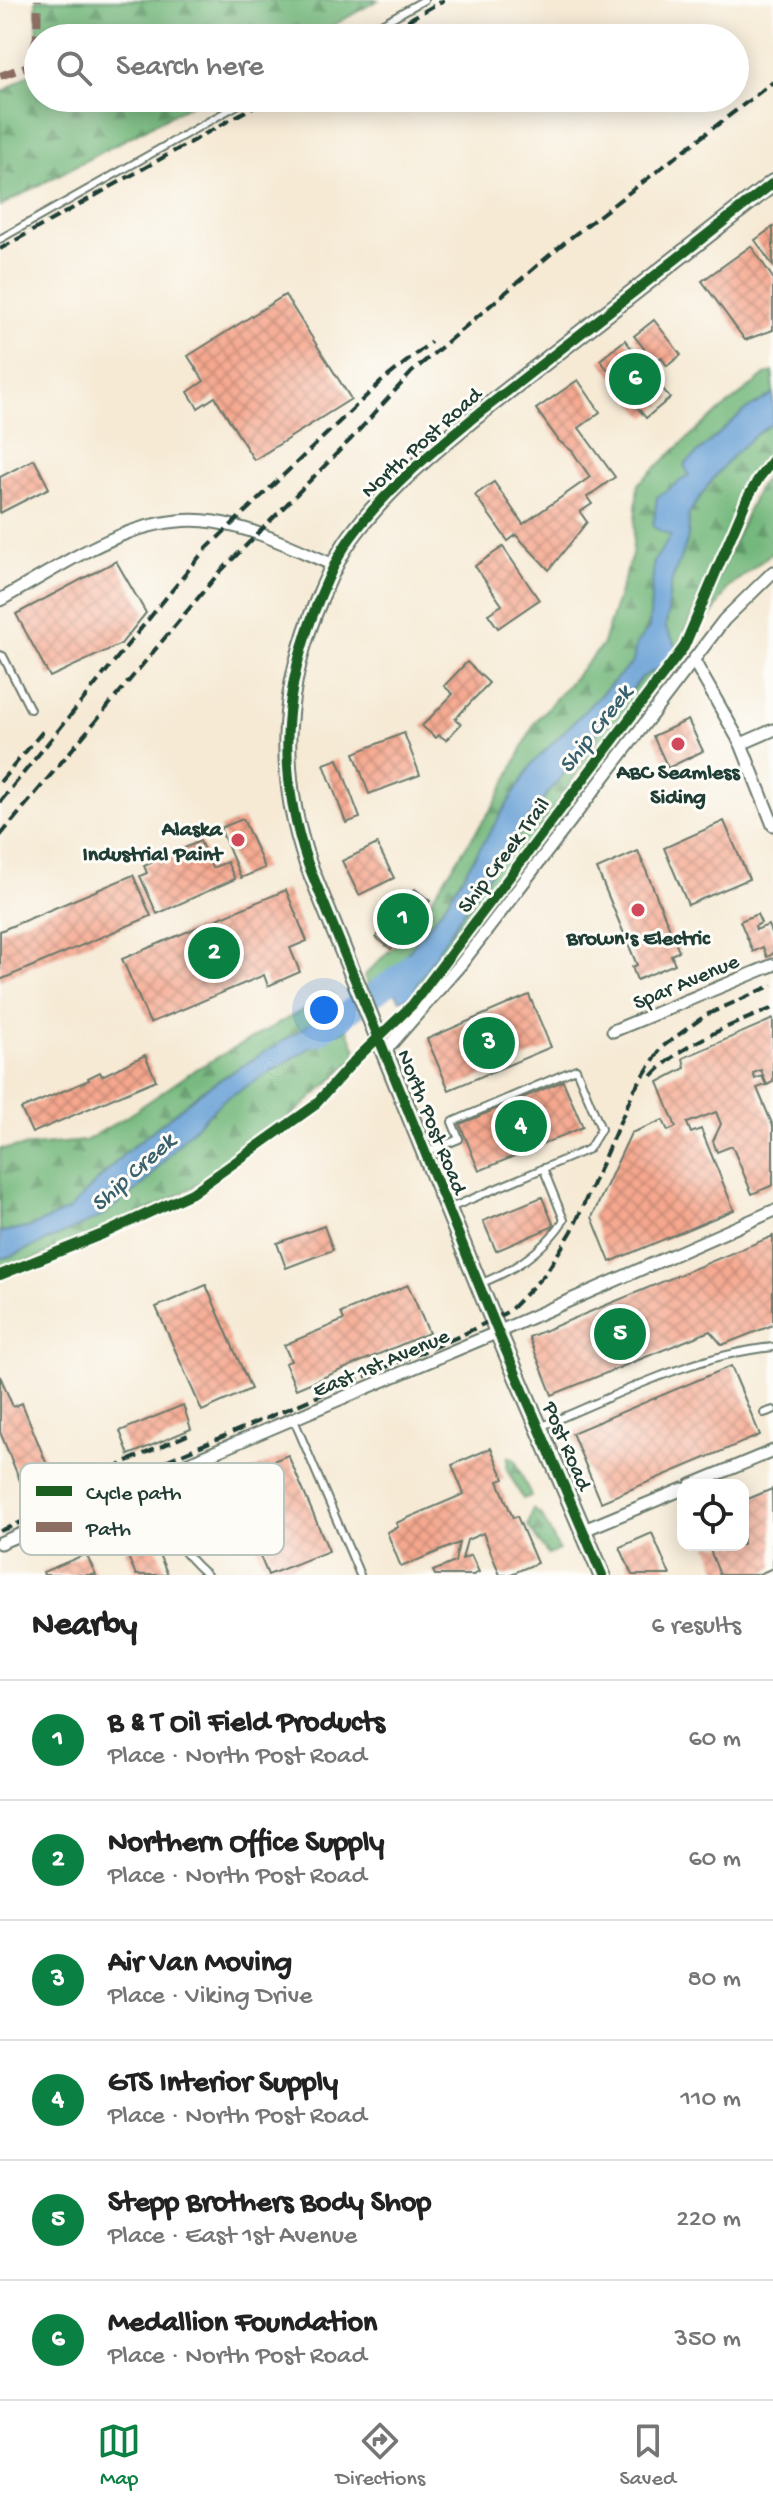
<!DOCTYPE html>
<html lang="en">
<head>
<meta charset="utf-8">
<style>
  body { margin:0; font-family:"Gochi Hand",sans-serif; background:#f6f6f6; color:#222 }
  .controls { position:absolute; right:24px; bottom:24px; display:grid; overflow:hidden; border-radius:16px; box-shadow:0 4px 20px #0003 }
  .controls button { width:72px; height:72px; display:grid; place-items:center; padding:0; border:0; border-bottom:2px solid #e0e0e0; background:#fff; color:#222; font:40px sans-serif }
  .you { position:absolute; left:324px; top:1010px; width:28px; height:28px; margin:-20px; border:6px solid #fff; border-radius:50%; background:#1a73e8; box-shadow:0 0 0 12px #1a73e833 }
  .badge { display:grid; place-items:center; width:52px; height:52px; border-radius:50%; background:#0b8043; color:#fff; font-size:26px; font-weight:700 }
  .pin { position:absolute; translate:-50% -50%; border:4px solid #fff; box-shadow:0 2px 8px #0006 }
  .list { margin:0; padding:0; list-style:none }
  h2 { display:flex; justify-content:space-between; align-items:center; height:104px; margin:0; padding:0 32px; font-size:34px }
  h2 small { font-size:26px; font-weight:400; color:#767676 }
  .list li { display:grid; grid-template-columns:52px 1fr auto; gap:24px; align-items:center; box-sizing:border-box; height:120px; padding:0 32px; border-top:2px solid #e0e0e0 }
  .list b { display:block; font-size:30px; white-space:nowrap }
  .list p { margin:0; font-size:26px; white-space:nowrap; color:#767676 }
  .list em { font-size:26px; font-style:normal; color:#767676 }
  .icon { flex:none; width:44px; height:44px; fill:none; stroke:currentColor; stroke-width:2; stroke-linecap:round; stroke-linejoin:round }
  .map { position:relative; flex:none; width:773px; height:1575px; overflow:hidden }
  .search { position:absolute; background:#fff; box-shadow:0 4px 20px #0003; left:24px; right:24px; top:24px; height:88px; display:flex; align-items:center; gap:20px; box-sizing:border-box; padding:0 28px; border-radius:44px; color:#767676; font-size:30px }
  .sheet { height:824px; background:#fff }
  nav { display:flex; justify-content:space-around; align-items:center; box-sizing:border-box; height:112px; border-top:2px solid #e0e0e0; background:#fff; font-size:22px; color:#767676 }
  nav a { display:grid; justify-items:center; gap:4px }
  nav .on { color:#0b8043 }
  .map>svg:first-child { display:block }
</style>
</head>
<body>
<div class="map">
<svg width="773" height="1575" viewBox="0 0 773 1575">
  <defs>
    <pattern id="forest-firs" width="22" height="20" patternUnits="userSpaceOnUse" patternTransform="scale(2)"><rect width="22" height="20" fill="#74b87d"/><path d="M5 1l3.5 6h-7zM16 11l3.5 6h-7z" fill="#5f9767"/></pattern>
    <pattern id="building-cross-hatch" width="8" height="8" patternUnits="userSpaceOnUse" patternTransform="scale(2)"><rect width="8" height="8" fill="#f6a78e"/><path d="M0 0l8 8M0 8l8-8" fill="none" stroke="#c78975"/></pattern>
  </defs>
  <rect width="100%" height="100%" fill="#fdfcf7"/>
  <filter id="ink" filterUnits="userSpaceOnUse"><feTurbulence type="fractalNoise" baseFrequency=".0125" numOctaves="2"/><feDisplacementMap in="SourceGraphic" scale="16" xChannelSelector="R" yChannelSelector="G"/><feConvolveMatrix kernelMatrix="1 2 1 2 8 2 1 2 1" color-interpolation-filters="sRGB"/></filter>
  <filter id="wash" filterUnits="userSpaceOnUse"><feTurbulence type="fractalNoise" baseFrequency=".006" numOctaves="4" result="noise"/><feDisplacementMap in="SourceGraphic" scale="32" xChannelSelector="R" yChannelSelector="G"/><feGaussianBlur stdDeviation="1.8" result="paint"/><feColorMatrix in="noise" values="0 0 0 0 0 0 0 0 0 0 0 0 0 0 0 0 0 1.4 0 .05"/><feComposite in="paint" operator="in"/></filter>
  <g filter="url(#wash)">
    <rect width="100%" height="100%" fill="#f6ead5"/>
    <!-- forest -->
    <g fill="url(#forest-firs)" stroke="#4a7a58" stroke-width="2">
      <path d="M36 0H378L311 38H38Z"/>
      <path d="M38 68V98H203L0 206V94Z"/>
      <path d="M773 372V394L743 412 684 465 690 475 657 498 672 536 654 561 649 628 636 645 633 662 532 764 445 905 391 973 368 985 364 976 391 949 430 901 497 800 535 722 602 646 632 555 638 484 701 426 765 375Z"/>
      <path d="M773 423V447L748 484 678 649 665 627C669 614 668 602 670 589 675 561 693 546 688 516 711 479 735 446 773 423Z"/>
      <path d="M773 470V552L728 588 710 618 703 611 759 486Z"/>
      <path d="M669 662 636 698 580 769 517 863 413 996 417 984 461 915 538 806 643 677Z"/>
      <path d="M332 994 339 1010 312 1023 204 1089 125 1153 69 1210 28 1228 0 1232V1149L85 1141 129 1115 196 1069Z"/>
      <path d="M346 1026 358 1055C303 1109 232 1169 163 1203 110 1229 55 1250 0 1272V1259L14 1255 183 1139 222 1101Z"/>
      <path d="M508 1456 515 1460 531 1496 523 1499 507 1470Z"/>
      <path d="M533 1509 542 1516 559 1550 548 1555 528 1526Z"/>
    </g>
    <!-- water -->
    <g fill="#68a0d6" stroke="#446e85" stroke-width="2">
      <path d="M773 394V423C735 446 711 479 688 515 693 546 675 561 670 589 668 602 669 614 665 627L678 649 669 662 642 677 538 805 461 915 417 984 413 996 400 1000 385 976 391 973 445 905 532 764 633 662 636 645 649 628 654 561 671 536 653 527 657 497 689 475 684 465 743 412Z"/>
      <path d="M339 1010 346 1026 222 1101 183 1139 144 1184 99 1218 14 1255 0 1259V1232L28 1228 69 1210 125 1153 205 1089 312 1023Z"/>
    </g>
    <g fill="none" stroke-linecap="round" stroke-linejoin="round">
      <!-- river -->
      <path stroke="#68a0d6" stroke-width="24" d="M317 1034 407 971 412 964"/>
    </g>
    <g id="blocks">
      <!-- building -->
      <g fill="url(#building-cross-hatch)">
        <path d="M773 227V266L755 240Z"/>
        <path d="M751 246 773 278V330L745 340 702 281Z"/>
        <path d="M285 295 351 399 254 460 215 397 198 408 188 392 204 381 188 356Z"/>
        <path d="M654 320 681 355 667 366 661 357 655 362 634 336Z"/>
        <path d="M625 340 670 398 646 418 600 360Z"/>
        <path d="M578 380 600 412 579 428 615 477 587 497 592 504 580 512 587 522 549 570 516 535 508 541 475 495 494 482 523 524 590 477 572 451 559 441 536 409Z"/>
        <path d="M34 459 49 488 0 513V477Z"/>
        <path d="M503 547 539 600 498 628 488 614 502 605 475 566Z"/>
        <path d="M116 561 146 613 121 644 50 677 16 614Z"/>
        <path d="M467 662 489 683 455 719 461 724 446 740 439 735 436 738 422 726 453 694 444 686Z"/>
        <path d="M688 720 703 751 668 768 653 736Z"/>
        <path d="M404 733 420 775 369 794 354 753Z"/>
        <path d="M338 759 360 818 346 823 324 764Z"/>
        <path d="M243 819 265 868 241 878 220 828Z"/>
        <path d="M724 821 749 879 688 905 664 848Z"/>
        <path d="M200 841 212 868 227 862 235 879 157 914 140 876 147 873 144 866Z"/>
        <path d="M377 844 394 878 359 895 342 861Z"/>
        <path d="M638 851 679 951 671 955 675 964 637 980 632 967 637 965 597 869Z"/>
        <path d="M133 875 151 916 0 980V931Z"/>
        <path d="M415 889 430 901 391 949 376 937Z"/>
        <path d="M286 890 307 941 290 948 300 972 268 986 264 975 150 1023 122 959Z"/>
        <path d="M757 914 761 923 755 926 756 930 768 925 773 937V954L767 957 763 947 753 952 740 921Z"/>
        <path d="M529 995 551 1047 449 1090 427 1039Z"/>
        <path d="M773 1019V1082L767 1085 761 1070 753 1073 755 1079 762 1076 766 1085 757 1088 773 1126V1185L752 1194 732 1146 717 1152 713 1141 721 1124 716 1112 687 1123 691 1133 701 1129 734 1210 610 1262 592 1217 631 1133 663 1120 668 1131 676 1127 658 1082 685 1068 683 1058Z"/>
        <path d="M145 1055 156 1080 32 1133 21 1109 89 1080 88 1078 100 1072 102 1076Z"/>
        <path d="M563 1081 583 1127 479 1171 460 1124Z"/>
        <path d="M542 1197 554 1226 496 1251 483 1221Z"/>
        <path d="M324 1226 333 1250 286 1268 277 1243Z"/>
        <path d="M773 1236V1325L722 1345 710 1331 552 1395 529 1337Z"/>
        <path d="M206 1285 251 1389 202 1411 156 1307Z"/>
        <path d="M408 1285 429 1333 296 1389 285 1363 291 1361 284 1345 344 1320 341 1313Z"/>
        <path d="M731 1366 760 1435 601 1502 572 1433Z"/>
        <path d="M0 1376 13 1407 22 1403 54 1482 25 1493 0 1432Z"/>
        <path d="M183 1405 191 1429 129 1455 120 1431Z"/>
        <path d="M491 1448 504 1479 498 1481 513 1518 517 1516 537 1563 509 1575H500L483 1533 467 1540 462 1559 471 1555 479 1572 473 1575H435L433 1571 455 1562 459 1543 401 1567 387 1532 398 1527 396 1523 464 1494 452 1465Z"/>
        <path d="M288 1455 329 1551 268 1575 240 1509 254 1503 241 1474Z"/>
        <path d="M772 1489 773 1568 757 1575H720L708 1545H743V1501Z"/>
        <path d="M652 1533 670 1575H632L620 1547Z"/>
        <path d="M151 1538 154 1543 168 1575H136L125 1550Z"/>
        <path d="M86 1554 96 1575H44L43 1572Z"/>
      </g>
    </g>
  </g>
  <g filter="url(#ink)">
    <use href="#blocks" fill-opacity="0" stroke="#6a7a6c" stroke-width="2"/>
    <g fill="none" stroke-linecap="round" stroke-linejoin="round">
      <!-- lane casing -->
      <g stroke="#6a7a6c" stroke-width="10">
        <g id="lane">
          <path d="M356 38 424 0"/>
          <path d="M0 239 250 98"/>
          <path d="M0 655 3 656 30 709"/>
          <path d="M427 1152 459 1139 452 1122 576 1069 601 1129 589 1149 448 1209"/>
          <path d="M479 1284C514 1271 543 1251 564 1220L543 1168"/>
          <path d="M764 1413 773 1410"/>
          <path d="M294 1420 360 1575"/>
          <path d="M540 1427C615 1396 692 1355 773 1347"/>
          <path d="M149 1481C166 1524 171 1543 207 1575"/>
        </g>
      </g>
      <!-- street casing -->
      <g stroke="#6a7a6c" stroke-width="15">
        <g id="street">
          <path d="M0 600C64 565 137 510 214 522 255 528 295 549 334 565"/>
          <path d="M694 661 741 744 773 825"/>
          <path d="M741 744 773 730"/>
          <path d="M613 1031 773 965"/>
          <path d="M384 1052 461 964 724 620 773 572"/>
          <path d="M691 1485 773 1451"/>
          <path d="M584 1530 683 1489"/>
          <path d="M0 1543 498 1332 773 1211"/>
        </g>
      </g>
      <!-- secondary casing -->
      <g stroke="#6a7a6c" stroke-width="20">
        <path id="secondary" d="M602 1575 498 1332 308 864C276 771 282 687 320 597 329 576 338 555 351 537 385 491 429 454 473 418L773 183"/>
      </g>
      <!-- lane -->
      <use href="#lane" stroke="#fff" stroke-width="6"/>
      <!-- street -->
      <use href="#street" stroke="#fff" stroke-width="11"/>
      <!-- secondary -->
      <use href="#secondary" stroke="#fff" stroke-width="16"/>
      <!-- rail -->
      <g stroke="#1f3d34" stroke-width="4" stroke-dasharray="12 6" stroke-linecap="butt">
        <path d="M376 38 444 0"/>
        <path d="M0 249 269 98"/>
        <path d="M0 782 44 730"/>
        <path d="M0 802 204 551 381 382 431 342"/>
        <path d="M0 836 218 574 351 439 412 372 565 242 773 82"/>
        <path d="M652 1076C685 1041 730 1026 773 1008"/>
        <path d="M97 1481 125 1462 190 1434"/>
        <path d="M0 1531 460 1336 509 1311 546 1273 572 1231 634 1090 662 1047 706 1015 773 985"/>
      </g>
      <!-- quiet -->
      <path stroke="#8d6e63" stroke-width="8" stroke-dasharray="16 8" stroke-linecap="butt" d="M0 76 28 66 37 37 38 0"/>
      <!-- cycleway casing -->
      <g stroke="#fdfcf7" stroke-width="15">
        <g id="cycleway">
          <path d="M0 1275 103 1234 192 1193 314 1106 355 1060 412 1005 684 647 747 499 759 478 773 460"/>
          <path d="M602 1575 498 1332 308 864C276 771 282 687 320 597 329 576 338 555 351 537 385 491 429 454 473 418L773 183"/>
        </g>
      </g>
      <!-- cycleway -->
      <use href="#cycleway" stroke="#1b5e20" stroke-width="10"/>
    </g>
  </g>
  <!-- markers -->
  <g fill="#d1495b" stroke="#fdfcf7" stroke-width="3">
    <circle cx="678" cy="744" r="8"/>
    <circle cx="238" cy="840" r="8"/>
    <circle cx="638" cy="910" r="8"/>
  </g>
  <g text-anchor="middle" stroke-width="6" stroke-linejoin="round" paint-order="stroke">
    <!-- street labels -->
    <g font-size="22" fill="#1f3d34" stroke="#fdfcf7">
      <text transform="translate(420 441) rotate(-42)" y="8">North Post Road</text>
      <text transform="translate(502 854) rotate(-53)" y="8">Ship Creek Trail</text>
      <text transform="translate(685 980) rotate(-23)" y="8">Spar Avenue</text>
      <text transform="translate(434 1121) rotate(68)" y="8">North Post Road</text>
      <text transform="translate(380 1361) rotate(-23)" y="8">East 1st Avenue</text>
      <text transform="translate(569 1445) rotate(67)" y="8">Post Road</text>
    </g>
    <!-- poi labels -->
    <g font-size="22" font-weight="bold" fill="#1f3d34" stroke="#fdfcf7">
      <text x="678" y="778">ABC Seamless<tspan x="678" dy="25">Siding</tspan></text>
      <text x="222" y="835" text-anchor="end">Alaska<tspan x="222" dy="25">Industrial Paint</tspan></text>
      <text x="638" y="944">Brown's Electric</text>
    </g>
    <!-- water labels -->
    <g font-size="24" font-style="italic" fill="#39606d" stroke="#fdfcf7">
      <text transform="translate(594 728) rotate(-52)" y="8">Ship Creek</text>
      <text transform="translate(132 1171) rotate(-42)" y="8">Ship Creek</text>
    </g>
  </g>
  <!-- legend -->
  <rect x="20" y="1463" width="264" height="92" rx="12" fill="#fdfcf7" stroke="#bac3bc" stroke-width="2"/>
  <rect x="36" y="1486" width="36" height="10" fill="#1b5e20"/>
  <rect x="36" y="1522" width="36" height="10" fill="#8d6e63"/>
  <g font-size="22" fill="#1f3d34">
    <text x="86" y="1499">Cycle path</text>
    <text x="86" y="1535">Path</text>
  </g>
</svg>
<div class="controls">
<button><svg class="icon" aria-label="locate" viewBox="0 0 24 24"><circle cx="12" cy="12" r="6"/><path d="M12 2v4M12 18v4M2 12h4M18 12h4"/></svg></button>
</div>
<div class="you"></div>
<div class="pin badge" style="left:403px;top:919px">1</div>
<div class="pin badge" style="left:214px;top:953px">2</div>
<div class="pin badge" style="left:489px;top:1043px">3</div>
<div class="pin badge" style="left:521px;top:1126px">4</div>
<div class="pin badge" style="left:620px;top:1334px">5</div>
<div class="pin badge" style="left:635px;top:379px">6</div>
<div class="search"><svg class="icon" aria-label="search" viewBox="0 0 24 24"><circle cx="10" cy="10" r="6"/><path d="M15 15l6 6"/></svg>Search here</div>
</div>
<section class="sheet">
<h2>Nearby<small>6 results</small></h2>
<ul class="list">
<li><span class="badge">1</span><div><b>B &amp; T Oil Field Products</b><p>Place · North Post Road</p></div><em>60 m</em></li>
<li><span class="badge">2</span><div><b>Northern Office Supply</b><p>Place · North Post Road</p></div><em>60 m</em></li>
<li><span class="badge">3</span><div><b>Air Van Moving</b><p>Place · Viking Drive</p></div><em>80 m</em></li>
<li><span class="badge">4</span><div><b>GTS Interior Supply</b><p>Place · North Post Road</p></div><em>110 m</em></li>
<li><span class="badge">5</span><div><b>Stepp Brothers Body Shop</b><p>Place · East 1st Avenue</p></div><em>220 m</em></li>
<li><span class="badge">6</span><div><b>Medallion Foundation</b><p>Place · North Post Road</p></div><em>350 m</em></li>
</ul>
</section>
<nav>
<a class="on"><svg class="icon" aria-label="map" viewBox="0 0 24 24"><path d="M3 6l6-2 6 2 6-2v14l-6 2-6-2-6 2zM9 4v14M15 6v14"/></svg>Map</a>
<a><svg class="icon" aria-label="directions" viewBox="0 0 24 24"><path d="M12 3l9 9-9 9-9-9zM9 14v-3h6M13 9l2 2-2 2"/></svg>Directions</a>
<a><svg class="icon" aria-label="saved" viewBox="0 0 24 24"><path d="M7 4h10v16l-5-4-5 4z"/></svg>Saved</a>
</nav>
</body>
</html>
